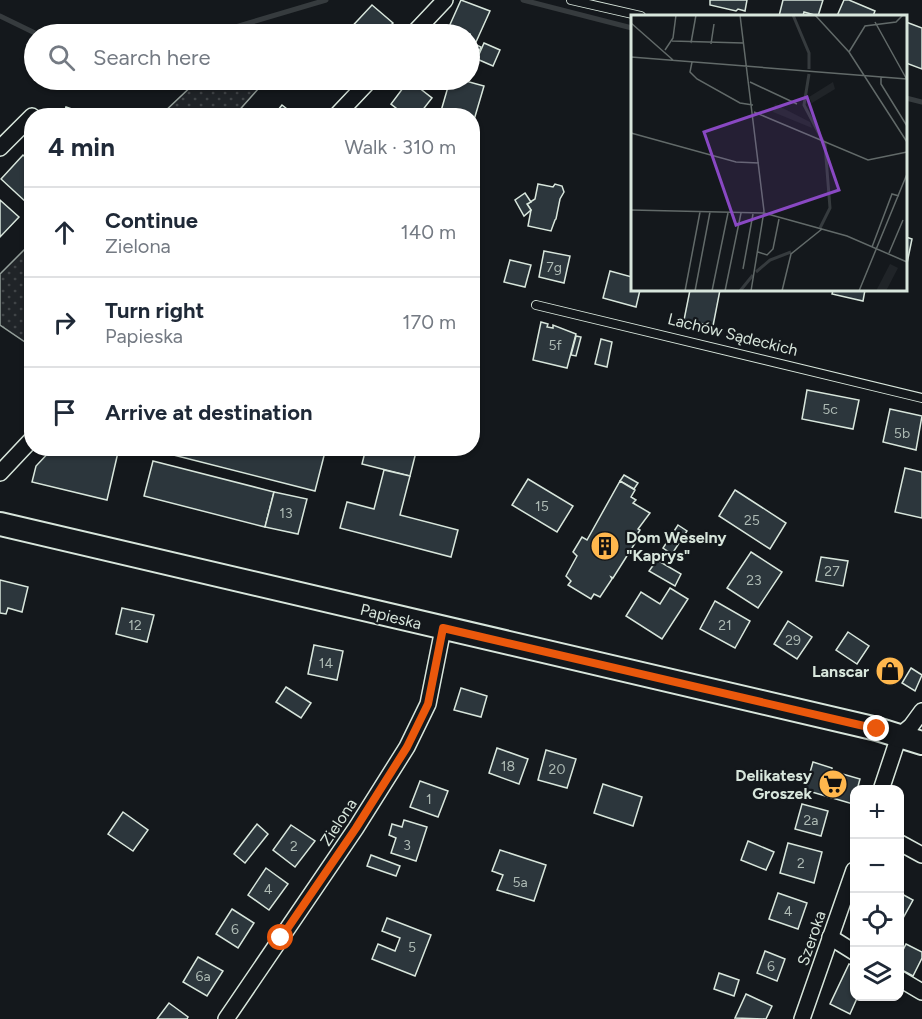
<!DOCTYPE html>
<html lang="en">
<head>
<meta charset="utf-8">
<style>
  body { margin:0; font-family:Figtree,sans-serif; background:#f2f2f3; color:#1f2937 }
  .controls { position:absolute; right:18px; bottom:18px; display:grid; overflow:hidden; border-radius:12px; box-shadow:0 2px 4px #0004 }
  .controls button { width:54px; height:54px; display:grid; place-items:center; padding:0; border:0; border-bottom:2px solid #e0e1e3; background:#fff; color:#1f2937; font:30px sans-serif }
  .stop { position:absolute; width:18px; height:18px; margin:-14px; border:4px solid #ea580c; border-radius:50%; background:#fff }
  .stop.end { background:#ea580c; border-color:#fff; box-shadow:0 2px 6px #0008 }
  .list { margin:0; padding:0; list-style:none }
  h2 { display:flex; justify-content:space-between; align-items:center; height:78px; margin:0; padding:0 24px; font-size:26px }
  h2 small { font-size:20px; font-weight:400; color:#747a83 }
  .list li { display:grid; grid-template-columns:39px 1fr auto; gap:18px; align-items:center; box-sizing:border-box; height:90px; padding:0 24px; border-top:2px solid #e0e1e3 }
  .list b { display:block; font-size:22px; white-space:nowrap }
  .list p { margin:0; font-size:20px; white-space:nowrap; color:#747a83 }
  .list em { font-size:20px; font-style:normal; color:#747a83 }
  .icon { flex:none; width:33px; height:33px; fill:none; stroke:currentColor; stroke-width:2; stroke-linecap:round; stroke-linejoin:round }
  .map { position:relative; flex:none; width:922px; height:1019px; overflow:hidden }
  .search { position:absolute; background:#fff; box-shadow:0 2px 4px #0004; left:24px; top:24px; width:456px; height:66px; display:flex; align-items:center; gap:15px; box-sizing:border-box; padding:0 21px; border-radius:33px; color:#747a83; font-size:22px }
  .panel { position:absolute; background:#fff; box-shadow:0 2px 4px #0004; left:24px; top:108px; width:456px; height:348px; border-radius:24px }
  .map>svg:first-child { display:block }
</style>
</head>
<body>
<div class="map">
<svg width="922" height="1019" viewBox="0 0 922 1019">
  <defs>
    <pattern id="grass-dots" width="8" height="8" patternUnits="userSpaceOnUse" patternTransform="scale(1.5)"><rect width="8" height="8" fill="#202428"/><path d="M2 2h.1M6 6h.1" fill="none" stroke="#404447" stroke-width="1.8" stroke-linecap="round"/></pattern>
  </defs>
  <rect width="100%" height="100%" fill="#14181c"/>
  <!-- grass -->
  <g fill="url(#grass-dots)" stroke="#939e99" stroke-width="1.5">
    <path d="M198 80H266L235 115H161Z"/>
    <path d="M31 243V346L0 325V274Z"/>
  </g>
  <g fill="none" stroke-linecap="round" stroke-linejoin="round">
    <!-- stream -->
    <g stroke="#363b3e" stroke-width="5">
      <path d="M523 0 632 28"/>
      <path d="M0 16 37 34"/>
      <path d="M212 34 326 0"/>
      <path d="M906 98 922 102"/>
    </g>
  </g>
  <!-- building -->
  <g fill="#2c363c" stroke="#d8e6dc" stroke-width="1.5">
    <path d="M461 0 490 11 476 42 470 39V34H460L448 29Z"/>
    <path d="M710 0H747L745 11 738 9 736 11 710 5Z"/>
    <path d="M783 0H823L818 16 804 12 803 16H779Z"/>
    <path d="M844 0H849L875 11 873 16H837Z"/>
    <path d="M372 5 393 23 382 34H345Z"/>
    <path d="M906 22 922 28V69L906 63Z"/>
    <path d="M470 42 481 47 472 66 470 65Z"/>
    <path d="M484 43 500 50 493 66 477 59Z"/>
    <path d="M409 80 432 98 418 116H406L391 104Z"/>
    <path d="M450 80H462L484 86 474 120 472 116H458L441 111Z"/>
    <path d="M282 105 296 116H273Z"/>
    <path d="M66 107 92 116H63Z"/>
    <path d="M23 155 32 163V199L28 204 1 179Z"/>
    <path d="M538 184 553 187 555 184 562 186 564 192 560 199 556 219 555 220 551 231 528 226 531 210 527 204 535 199Z"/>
    <path d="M525 193 531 202 527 204 531 210 524 216 515 200Z"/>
    <path d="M0 200 19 217 0 237Z"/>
    <path d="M906 237 912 239 906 268Z"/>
    <path d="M544 251 570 256 564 283 539 277Z"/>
    <path d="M510 260 531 265 525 287 504 282Z"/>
    <path d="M610 271 632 277V290H640L636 307 603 298Z"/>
    <path d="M690 290H720L713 326 684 320Z"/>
    <path d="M833 290H865L863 301 832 294Z"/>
    <path d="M541 322 548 324 547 327 553 328V325L576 334 567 368 533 360Z"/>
    <path d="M576 336 581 337 576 356 571 355Z"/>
    <path d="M601 339 612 342 607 367 595 364Z"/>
    <path d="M807 390 859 400 853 429 802 419Z"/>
    <path d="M890 409 922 416 916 450 883 442Z"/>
    <path d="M53 448H119L107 500 32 482 36 466Z"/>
    <path d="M146 448H326L315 491Z"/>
    <path d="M366 448H402L416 452 410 476 362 464Z"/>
    <path d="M153 461 274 492 265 527 144 496Z"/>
    <path d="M905 468 922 472V518L895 512Z"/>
    <path d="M384 470 410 476 400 515 458 530 451 557 340 528 347 502 374 509Z"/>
    <path d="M624 475 638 483 634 489 620 481Z"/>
    <path d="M528 479 573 506 557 532 512 505Z"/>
    <path d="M620 481 635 490 631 497 636 500 633 503 650 513 638 529 640 530 635 538 637 540 613 578 611 577 612 579 600 597 594 594 591 599 568 585 571 581 566 576 577 556 573 552 582 537 587 540Z"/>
    <path d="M735 490 786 523 770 549 719 516Z"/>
    <path d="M274 492 307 499 298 534 265 527Z"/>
    <path d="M678 525 687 531 672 554 663 548Z"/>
    <path d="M751 552 782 572 758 608 727 588Z"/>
    <path d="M821 557 848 561 843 586 816 581Z"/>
    <path d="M657 560 681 574 675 586 649 571Z"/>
    <path d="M0 580 28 587 22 612 8 608 6 614 0 613Z"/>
    <path d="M670 588 688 599 662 639 626 616 641 592 660 604Z"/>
    <path d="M715 601 750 621 735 648 700 629Z"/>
    <path d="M122 608 154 615 147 642 116 634Z"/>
    <path d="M788 621 812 637 797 659 774 644Z"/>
    <path d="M848 632 869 646 857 664 836 650Z"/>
    <path d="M314 645 343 651 337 680 308 674Z"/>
    <path d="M911 668 922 675 915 691 902 683Z"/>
    <path d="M286 687 311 703 301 718 276 702Z"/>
    <path d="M461 688 487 696 481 717 454 710Z"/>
    <path d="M497 748 528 759 519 784 489 773Z"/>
    <path d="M546 750 576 759 567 788 538 780Z"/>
    <path d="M813 762 832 768V771L860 779 857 790H854L853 804 805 790Z"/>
    <path d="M420 781 448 791 438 817 410 807Z"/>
    <path d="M603 784 642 797 633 826 594 813Z"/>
    <path d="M802 804 828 811 821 836 795 829Z"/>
    <path d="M123 812 148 830 133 851 108 834Z"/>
    <path d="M404 820 427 827 416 861 391 853 396 838 389 835 392 824 402 827Z"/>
    <path d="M257 824 268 834 245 863 234 854Z"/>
    <path d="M291 825 315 841 295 867 273 850Z"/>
    <path d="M748 841 774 852 766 870 741 860Z"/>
    <path d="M788 843 822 852 814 883 780 873Z"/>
    <path d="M500 850 546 865 534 901 497 890 503 875 492 871Z"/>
    <path d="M371 855 400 866 396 876 367 866Z"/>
    <path d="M266 868 288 884 269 910 248 895Z"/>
    <path d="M778 893 807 903 798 929 769 919Z"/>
    <path d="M900 893 913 900 903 918 900 917Z"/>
    <path d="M232 909 254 923 238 948 216 934Z"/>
    <path d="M387 918 431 935 415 976 372 959 378 944 395 951 400 938 382 931Z"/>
    <path d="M906 944 922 952V958L913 976 900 969V956Z"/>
    <path d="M765 951 785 959 777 981 757 973Z"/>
    <path d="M198 957 223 971 207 996 183 982Z"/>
    <path d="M849 964 854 966V996H858L850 1014 830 1004Z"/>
    <path d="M719 973 739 980 734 996 714 989Z"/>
    <path d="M746 994 772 1006 766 1019 735 1018Z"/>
    <path d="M169 1003 188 1017 187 1019H157Z"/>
  </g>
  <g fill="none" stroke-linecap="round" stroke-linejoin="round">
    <!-- lane casing -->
    <g stroke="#d8e6dc" stroke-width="10">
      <g id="lane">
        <path d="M571 0 641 16"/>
        <path d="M536 305 922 398"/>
      </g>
    </g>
    <!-- street casing -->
    <g stroke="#d8e6dc" stroke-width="18">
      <g id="street">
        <path d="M413 34 445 0"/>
        <path d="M336 116 370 80"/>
        <path d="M0 148 32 116"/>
        <path d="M0 473 32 439"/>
        <path d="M881 790 899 736 911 726 922 711"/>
        <path d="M900 843 922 855"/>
        <path d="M830 937 854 952"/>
        <path d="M900 979 922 992"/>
        <path d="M226 1019 356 828 407 747 428 704 443 629"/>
        <path d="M802 1019 854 870"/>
      </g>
    </g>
    <!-- secondary casing -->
    <g stroke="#d8e6dc" stroke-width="26">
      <path id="secondary" d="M0 524 877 729 922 743"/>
    </g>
    <!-- lane -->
    <use href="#lane" stroke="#14181c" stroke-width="8"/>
    <!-- street -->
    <use href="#street" stroke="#14181c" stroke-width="15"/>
    <!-- secondary -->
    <use href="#secondary" stroke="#14181c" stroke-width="22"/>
  </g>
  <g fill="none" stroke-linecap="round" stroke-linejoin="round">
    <!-- route -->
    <path stroke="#ea580c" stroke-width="8" d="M281 938 356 828 407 747 428 704 443 628 877 729"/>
  </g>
  <!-- icons -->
  <defs>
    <g id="building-disc" transform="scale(1.5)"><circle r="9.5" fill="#ffb74d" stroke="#14181c"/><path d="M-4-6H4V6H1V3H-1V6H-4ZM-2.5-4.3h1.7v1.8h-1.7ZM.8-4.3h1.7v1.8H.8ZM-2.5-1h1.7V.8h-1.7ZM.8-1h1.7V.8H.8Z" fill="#111"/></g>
    <g id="shop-disc" transform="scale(1.5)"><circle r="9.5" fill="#ffb74d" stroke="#14181c"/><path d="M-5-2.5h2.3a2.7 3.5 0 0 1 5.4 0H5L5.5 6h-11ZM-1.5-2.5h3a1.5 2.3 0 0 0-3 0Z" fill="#111"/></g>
    <g id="supermarket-disc" transform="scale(1.5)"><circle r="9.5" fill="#ffb74d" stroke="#14181c"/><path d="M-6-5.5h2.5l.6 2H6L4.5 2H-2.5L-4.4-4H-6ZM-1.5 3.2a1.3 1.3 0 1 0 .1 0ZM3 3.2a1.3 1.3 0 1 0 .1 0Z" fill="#111"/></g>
  </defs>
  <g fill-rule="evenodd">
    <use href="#building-disc" x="605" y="546"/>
    <use href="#shop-disc" x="890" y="671"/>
    <use href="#supermarket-disc" x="833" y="784"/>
  </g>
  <g text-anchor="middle" stroke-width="4.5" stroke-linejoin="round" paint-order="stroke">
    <!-- number labels -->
    <g font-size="14" fill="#adbab4">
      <text x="554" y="272">7g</text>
      <text x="555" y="350">5f</text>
      <text x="830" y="414">5c</text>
      <text x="902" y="438">5b</text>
      <text x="542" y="511">15</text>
      <text x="286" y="518">13</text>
      <text x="752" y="525">25</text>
      <text x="832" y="576">27</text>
      <text x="754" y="585">23</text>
      <text x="135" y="630">12</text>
      <text x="725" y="630">21</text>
      <text x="793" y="645">29</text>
      <text x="326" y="668">14</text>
      <text x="508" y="771">18</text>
      <text x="557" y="774">20</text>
      <text x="429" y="804">1</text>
      <text x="811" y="825">2a</text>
      <text x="407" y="850">3</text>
      <text x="294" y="851">2</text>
      <text x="801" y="868">2</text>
      <text x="520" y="887">5a</text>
      <text x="268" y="894">4</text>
      <text x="788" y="916">4</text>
      <text x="235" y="934">6</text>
      <text x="412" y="952">5</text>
      <text x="771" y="971">6</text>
      <text x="203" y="981">6a</text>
    </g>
    <!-- street labels -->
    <g font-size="16" fill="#d8e6dc" stroke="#14181c">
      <text transform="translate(733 334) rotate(14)" y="6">Lachów Sądeckich</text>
      <text transform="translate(391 616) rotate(14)" y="6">Papieska</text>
      <text transform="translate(338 822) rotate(-57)" y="6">Zielona</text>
      <text transform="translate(811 938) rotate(-71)" y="6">Szeroka</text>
    </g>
    <!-- poi labels -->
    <g font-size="16" font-weight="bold" fill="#d8e6dc" stroke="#14181c" text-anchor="end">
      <text x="626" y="543" text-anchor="start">Dom Weselny<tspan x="626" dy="18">"Kaprys"</tspan></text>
      <text x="869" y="677">Lanscar</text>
      <text x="812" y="781">Delikatesy<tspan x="812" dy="18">Groszek</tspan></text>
    </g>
  </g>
  <!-- overview -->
  <g transform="translate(631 15)">
    <rect width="276" height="276" fill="#14181c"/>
    <path d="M202 67 204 74 181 88 178 82ZM144 89 179 107 181 113 142 97ZM259 249 267 253 255 276H245Z" fill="#202428"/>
    <path fill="none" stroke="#363b3e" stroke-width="3" d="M162 0 178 38V54M178 59 173 90 194 130 199 193 189 213M125 257 139 245 160 237M109 276 122 260"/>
    <path fill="none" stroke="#626a69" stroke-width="1.5" d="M109 0 133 196 120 276M184 0 218 37 276 127M244 7 275 63M0 8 42 45M41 26 112 28M60 28 65 0M80 29 83 9M34 35 42 23 45 0M218 37 234 11 265 7 272 0M0 42 276 64M61 47 59 57 66 64 109 88 122 90M250 62V69L276 111M119 67 166 89M123 97 237 145 276 137M0 118 105 147 128 148M0 195 133 198 216 221 276 247M241 232 261 179 268 181M127 237 136 240 142 234 148 204M258 238 272 205M112 254 122 199M54 276 69 197M64 276 79 197M81 276 97 198M94 276 110 198M151 276 160 239 191 214M228 276 276 159"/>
    <path fill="#8948c3" fill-opacity="0.15" stroke="#8948c3" stroke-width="3" d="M176 82 208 175 105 210 73 117Z"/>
    <rect width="276" height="276" fill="none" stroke="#d8e6dc" stroke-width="3"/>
  </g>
</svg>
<div class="controls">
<button>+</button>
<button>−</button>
<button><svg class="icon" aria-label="locate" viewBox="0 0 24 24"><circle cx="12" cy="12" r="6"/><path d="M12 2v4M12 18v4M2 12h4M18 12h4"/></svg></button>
<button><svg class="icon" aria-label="layers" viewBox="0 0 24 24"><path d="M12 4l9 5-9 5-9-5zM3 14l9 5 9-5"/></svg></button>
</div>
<div class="stop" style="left:281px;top:938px"></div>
<div class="stop end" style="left:877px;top:729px"></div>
<div class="search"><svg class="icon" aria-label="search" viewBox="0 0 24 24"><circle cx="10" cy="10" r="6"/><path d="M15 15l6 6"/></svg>Search here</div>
<section class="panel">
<h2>4 min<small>Walk · 310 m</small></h2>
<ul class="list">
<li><svg class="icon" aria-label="ahead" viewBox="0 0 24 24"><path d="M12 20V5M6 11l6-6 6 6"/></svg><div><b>Continue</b><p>Zielona</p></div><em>140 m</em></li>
<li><svg class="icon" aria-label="right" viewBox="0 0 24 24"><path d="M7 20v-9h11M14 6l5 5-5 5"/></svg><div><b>Turn right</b><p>Papieska</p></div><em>170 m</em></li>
<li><svg class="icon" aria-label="arrive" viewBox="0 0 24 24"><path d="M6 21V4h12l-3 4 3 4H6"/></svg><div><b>Arrive at destination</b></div></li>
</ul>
</section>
</div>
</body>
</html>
